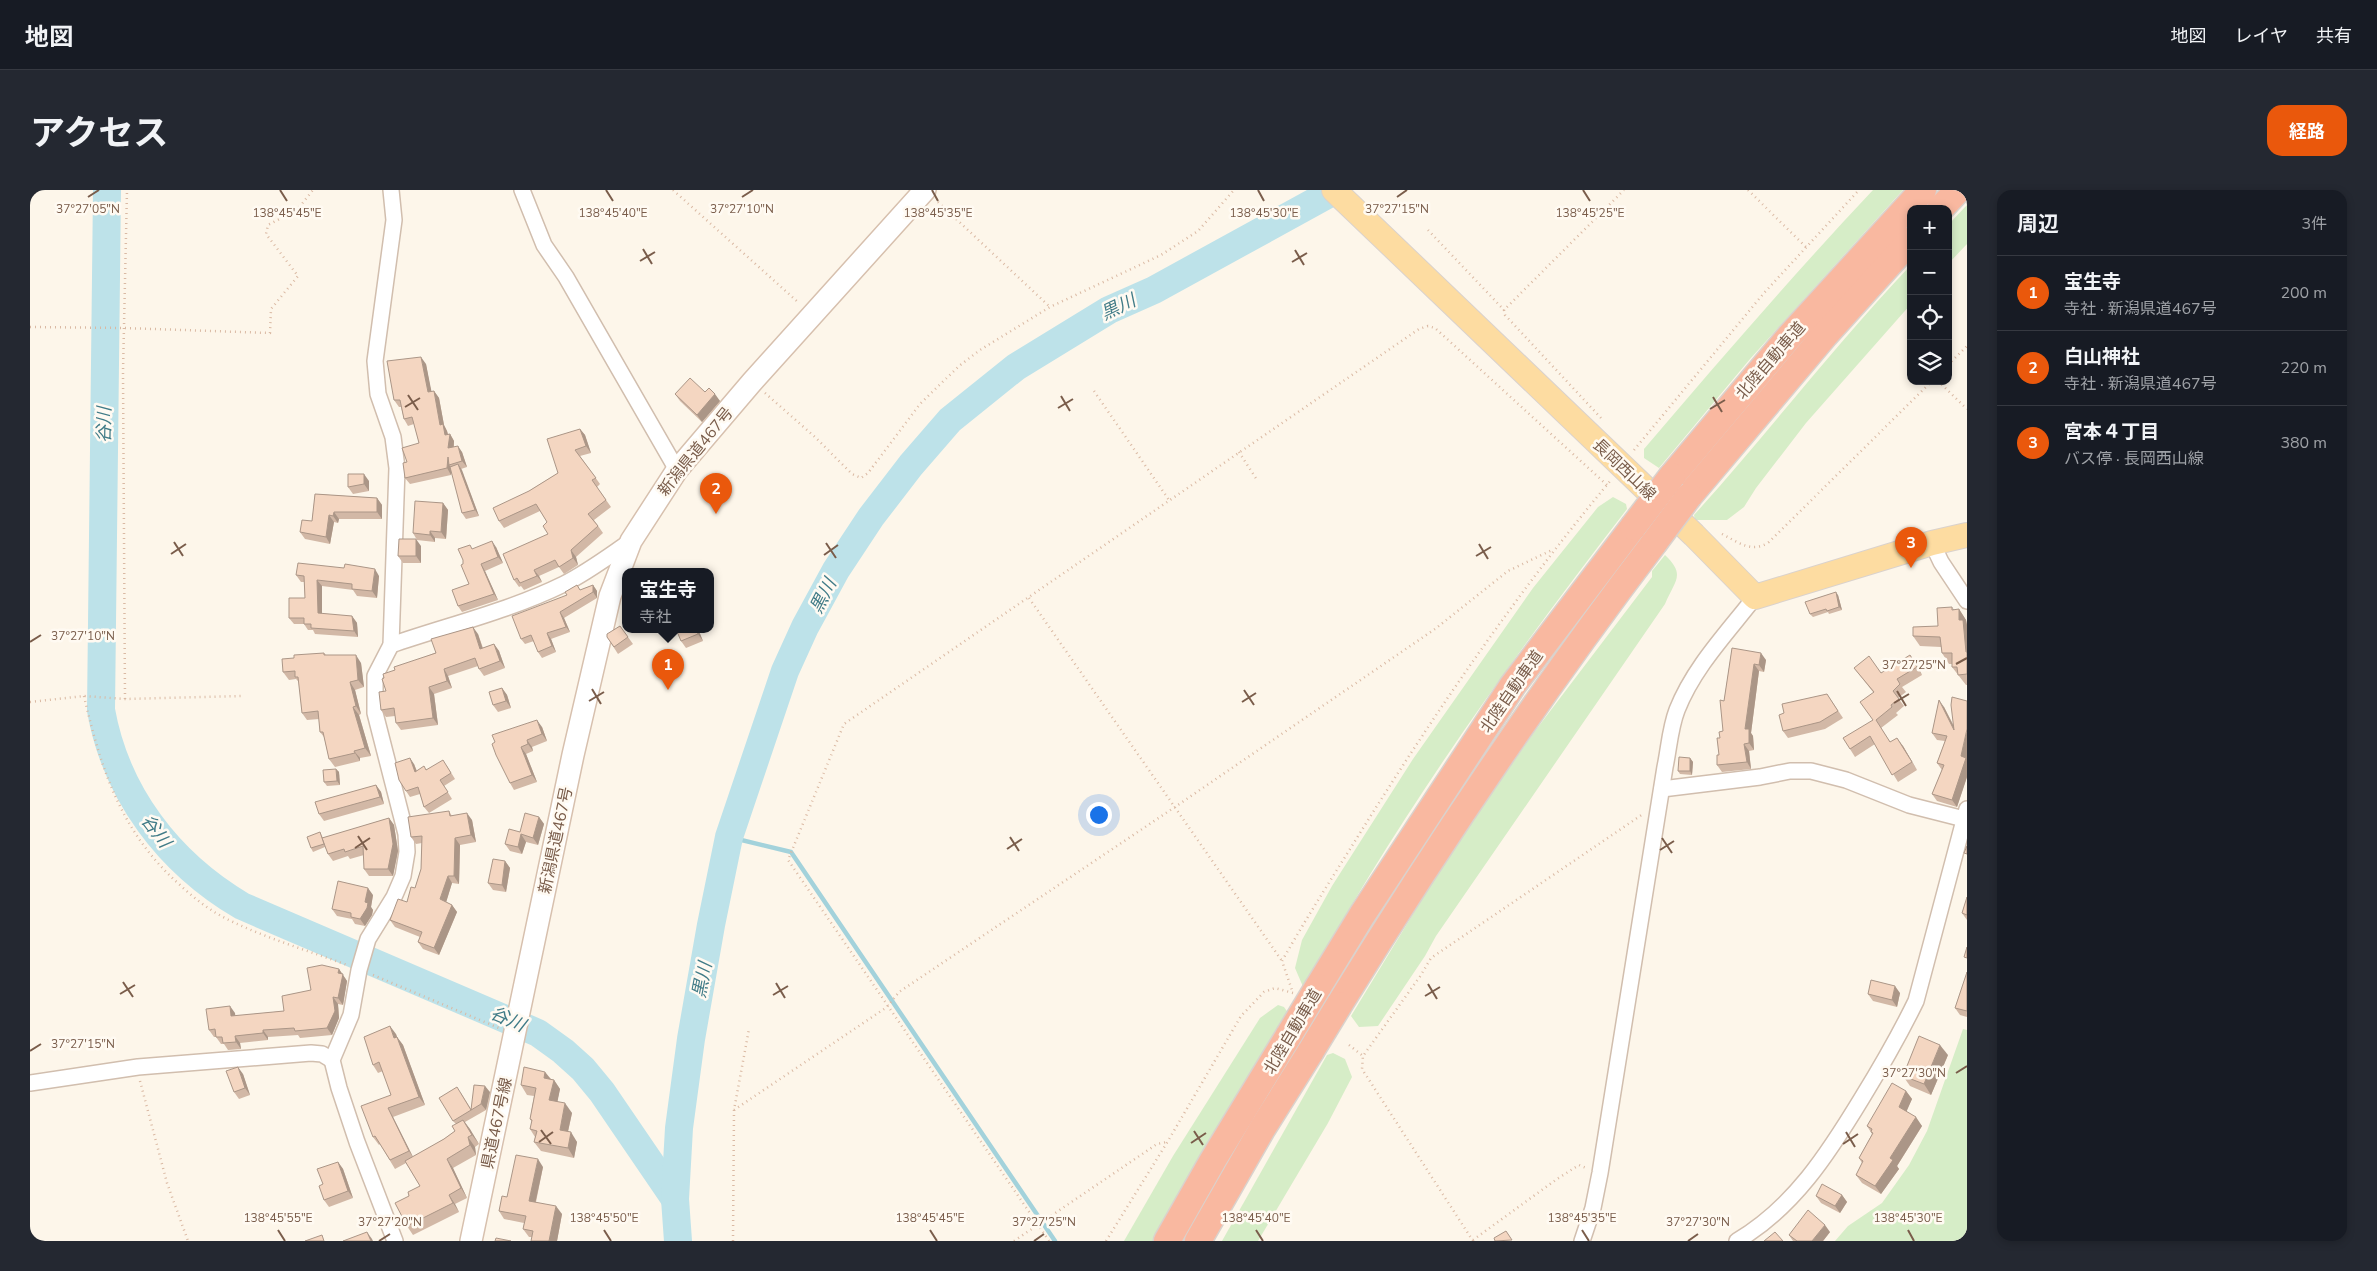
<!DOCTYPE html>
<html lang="ja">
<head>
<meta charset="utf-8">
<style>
  body { margin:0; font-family:"Nunito Sans","Noto Sans JP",sans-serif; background:#242831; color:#f1f3f6 }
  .controls { position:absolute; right:15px; top:15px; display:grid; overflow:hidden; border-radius:10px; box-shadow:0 2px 8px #0003 }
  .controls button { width:45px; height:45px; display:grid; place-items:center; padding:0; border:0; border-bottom:1px solid #363941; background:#171b24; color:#f1f3f6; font:25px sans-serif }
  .you { position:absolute; left:1068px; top:624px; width:18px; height:18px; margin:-12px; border:4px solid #fff; border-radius:50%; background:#1a73e8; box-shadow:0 0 0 8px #1a73e833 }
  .badge { display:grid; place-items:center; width:32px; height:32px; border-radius:50%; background:#ea580c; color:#fff; font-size:16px; font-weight:700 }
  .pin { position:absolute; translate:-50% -41px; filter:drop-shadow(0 1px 2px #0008) }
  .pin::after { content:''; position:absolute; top:26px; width:18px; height:15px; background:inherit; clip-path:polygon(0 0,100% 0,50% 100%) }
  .popup { position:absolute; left:592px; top:378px; width:92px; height:65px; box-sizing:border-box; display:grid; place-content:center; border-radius:10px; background:#171b24; filter:drop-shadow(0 1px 4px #0005); font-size:16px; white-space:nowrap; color:#9ea1a6 }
  .popup b { font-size:19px; color:#f1f3f6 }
  .popup::after { content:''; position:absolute; left:50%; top:100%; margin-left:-10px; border:10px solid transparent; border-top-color:#171b24 }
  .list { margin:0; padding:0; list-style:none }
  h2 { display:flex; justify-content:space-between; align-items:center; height:65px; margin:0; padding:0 20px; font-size:21px }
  h2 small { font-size:16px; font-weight:400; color:#9ea1a6 }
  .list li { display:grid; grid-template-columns:32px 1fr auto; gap:15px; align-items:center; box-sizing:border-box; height:75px; padding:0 20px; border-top:1px solid #363941 }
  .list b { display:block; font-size:19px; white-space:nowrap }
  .list p { margin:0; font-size:16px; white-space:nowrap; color:#9ea1a6 }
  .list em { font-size:16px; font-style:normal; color:#9ea1a6 }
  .icon { flex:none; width:28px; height:28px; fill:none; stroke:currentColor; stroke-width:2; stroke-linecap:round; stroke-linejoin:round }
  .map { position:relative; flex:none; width:1937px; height:1051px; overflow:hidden; border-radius:15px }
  header { display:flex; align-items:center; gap:30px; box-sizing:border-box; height:70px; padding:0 25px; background:#171b24; border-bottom:1px solid #363941 }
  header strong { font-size:24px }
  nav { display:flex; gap:28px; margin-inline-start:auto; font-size:18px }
  .intro { display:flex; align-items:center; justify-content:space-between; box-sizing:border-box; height:120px; padding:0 30px }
  h1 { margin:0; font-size:35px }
  .button { padding:12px 22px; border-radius:15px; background:#ea580c; color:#fff; font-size:18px; font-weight:700 }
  main { display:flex; gap:30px; padding:0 30px }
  aside { flex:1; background:#171b24; border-radius:15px; box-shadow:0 2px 8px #0003 }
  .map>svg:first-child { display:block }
</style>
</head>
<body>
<header>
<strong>地図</strong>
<nav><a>地図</a><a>レイヤ</a><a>共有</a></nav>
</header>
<div class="intro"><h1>アクセス</h1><a class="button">経路</a></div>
<main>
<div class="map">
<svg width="1937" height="1051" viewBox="0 0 1937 1051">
  <rect width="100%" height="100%" fill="#fdf6ea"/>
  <!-- green -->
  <g fill="#d6edc7">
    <path d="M1843 0H1873L1720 169 1629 278 1614 268V259C1689 171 1764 84 1843 0Z"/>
    <path d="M1937 15V54L1918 74V35Z"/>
    <path d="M1881 75V114L1776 233 1726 298 1714 317 1697 330H1665L1664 325C1738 243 1805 155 1881 75Z"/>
    <path d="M1583 307 1596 314 1597 319C1479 472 1366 629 1274 799L1265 778 1272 750 1302 696 1383 569 1503 398 1568 317Z"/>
    <path d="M1635 365C1656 385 1645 390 1635 414L1406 746 1395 766 1348 836 1329 837 1321 826 1425 655 1505 541 1622 387V381Z"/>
    <path d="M1248 815 1254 817 1259 824 1123 1051H1094L1143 966 1230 828Z"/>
    <path d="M1933 839 1937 840V1051H1805L1818 1036 1852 1013 1879 975 1897 941Z"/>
    <path d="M1303 863 1315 869 1322 887 1298 933 1228 1051H1192L1297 865Z"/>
  </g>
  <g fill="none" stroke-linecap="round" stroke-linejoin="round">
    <!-- stream -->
    <path stroke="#a3d2db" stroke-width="4.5" d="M699 647 761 662 1025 1051"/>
    <!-- river -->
    <g stroke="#bde2e9" stroke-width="28">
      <path d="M77 0 71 520C86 604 139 673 212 716L508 843 533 861 553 879 572 902 645 1009"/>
      <path d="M648 1051 645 1009 649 938 661 849 681 735 699 647 755 481 775 437 806 380 841 327 881 275 920 230 986 177 1079 120 1124 100 1306 0"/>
    </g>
    <!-- street casing -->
    <g stroke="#d1beae" stroke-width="18">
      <g id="street">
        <path d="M361 0 364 30 345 171 348 204 363 247 367 278 361 455 345 486V523L376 644 377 662 373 686 364 707 338 749 329 780 321 825 302 870 309 898 327 952 365 1051"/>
        <path d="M492 0 514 55 536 87 647 280"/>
        <path d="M1902 353 1911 372 1937 411"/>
        <path d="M361 455C419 435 479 421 534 394 558 382 579 366 601 351"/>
        <path d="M1632 599 1730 587 1760 581H1781L1816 590 1879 615 1934 629"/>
        <path d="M0 893 108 877 281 863 292 864 302 870"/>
        <path d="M1552 1051 1563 1018 1570 983 1635 577C1639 558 1640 538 1647 520 1664 477 1697 443 1725 407"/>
        <path d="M1707 1051C1764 1017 1798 964 1832 908 1851 877 1870 844 1886 811L1937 619"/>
      </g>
    </g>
    <!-- secondary casing -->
    <g stroke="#d7c0ae" stroke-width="24">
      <path id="secondary" d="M441 1051 543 565 580 406 601 351 647 280 722 192 895 0"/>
    </g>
    <!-- primary casing -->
    <g stroke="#dad2cd" stroke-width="26">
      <path id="primary" d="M1304 0 1664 345 1725 407 1902 353 1937 345"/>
    </g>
    <!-- highway casing -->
    <g stroke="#dad2cd" stroke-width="29">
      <g id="highway">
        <path d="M1910 19 1928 0"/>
        <path d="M1642 286 1759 147 1893 0"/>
        <path d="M1659 306 1795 145 1881 50"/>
        <path d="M1288 797 1332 725 1483 495 1603 337"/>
        <path d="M1309 815C1407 656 1511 501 1624 353"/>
        <path d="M1137 1051 1183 970 1259 845"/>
        <path d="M1168 1051 1232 939 1281 861"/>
      </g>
    </g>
    <!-- path -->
    <g stroke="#dab9a3" stroke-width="2.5" stroke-dasharray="1 4" stroke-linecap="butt">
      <path d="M643 0 769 113"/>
      <path d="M1718 0 1776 57"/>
      <path d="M908 12 1020 117"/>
      <path d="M1398 40 1474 120"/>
      <path d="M0 137 94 138 240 143 241 119 268 86 236 44 238 35 267 20 283 0"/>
      <path d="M1918 175 1937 156"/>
      <path d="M1908 191 1937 219"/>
      <path d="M1064 201 1139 310"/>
      <path d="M735 203 785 247 822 284 831 288 838 283 890 214 929 176 950 160 1020 117 1131 65 1168 41 1204 0"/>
      <path d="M1571 228 1475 125 1474 120 1594 0"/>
      <path d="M1604 260 1734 103 1829 0"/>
      <path d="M1209 262 1227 290"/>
      <path d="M1692 344C1708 352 1722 364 1739 352L1902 191"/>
      <path d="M999 408 1252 771"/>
      <path d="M54 506C71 579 91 643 150 695 166 710 183 723 203 732 239 749 279 761 317 775"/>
      <path d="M95 509 93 182 97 0"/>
      <path d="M0 512 54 506 95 509 213 506"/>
      <path d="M343 785 469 838"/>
      <path d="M1319 855 1333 866"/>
      <path d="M110 891 137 993 158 1051"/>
      <path d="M704 920 857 817 869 802 1145 617 1405 439 1478 381 1522 360"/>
      <path d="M1443 1050 1527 989 1549 975 1556 978"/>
      <path d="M703 1051 704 920 719 839"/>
      <path d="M984 1051 1127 954 1137 952"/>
      <path d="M1019 1051 758 670 814 534 1389 139 1398 136 1405 138 1577 295"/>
      <path d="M1076 1051 1138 951 1211 826 1234 802 1245 798 1263 803 1252 771C1278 725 1307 680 1335 635 1410 515 1490 399 1581 290"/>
      <path d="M1443 1051 1332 879 1333 866 1391 785 1401 768 1613 624"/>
    </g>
    <!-- street -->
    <use href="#street" stroke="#fff" stroke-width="15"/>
    <!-- secondary -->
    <use href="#secondary" stroke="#fff" stroke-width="21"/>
    <!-- primary -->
    <use href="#primary" stroke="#fddca1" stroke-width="24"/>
    <!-- highway -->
    <use href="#highway" stroke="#f9b8a0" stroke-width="26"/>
    <!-- highway-bridge casing -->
    <g stroke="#dad2cd" stroke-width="29" stroke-linecap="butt">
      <g id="highway-bridge">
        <path d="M1603 337 1642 286"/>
        <path d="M1624 353 1659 306"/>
        <path d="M1259 845 1288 797"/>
        <path d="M1281 861 1309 815"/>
      </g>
    </g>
    <!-- highway-bridge -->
    <use href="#highway-bridge" stroke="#f9b8a0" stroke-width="26"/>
  </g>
  <!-- wall -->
  <g fill="#d2b8a6">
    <path d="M396 174 401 202 404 201 409 208 414 235 417 241 418 244H420L424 251V257L432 262 437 277 431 279 449 326 436 329 432 323 422 281 421 285 380 294 375 288 377 272 389 253 384 234 378 236 374 229 371 217H369L364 210Z"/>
    <path d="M675 202 690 211 672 232 650 211 645 204Z"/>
    <path d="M550 239 555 245 561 263 550 266 570 294 567 297 581 317 564 330 573 343 546 367 548 375 534 384 529 377 509 386 512 392 494 400 491 396 489 397 484 390 518 344 517 332 510 321 474 338 469 331 499 301 528 283Z"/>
    <path d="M339 291V301L323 304 318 297Z"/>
    <path d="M285 304 347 308 352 315V329H309L308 333 304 332 300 354 275 349 270 342 282 331Z"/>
    <path d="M413 313 418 320 416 349 405 348V352L387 350 383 343Z"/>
    <path d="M391 356V373H373L368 366Z"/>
    <path d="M466 357 473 373 455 381 468 410 432 422 428 416 439 394 433 374 443 359Z"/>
    <path d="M266 385 349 386 347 408 327 406 323 400 292 396V424L322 426 327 433 328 447 285 444 283 440H278L274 434H264L259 428 275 408 274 392H271Z"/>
    <path d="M563 395 567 401V408L534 428 540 442 521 449 526 462 512 468 508 462 504 451 495 454 491 449 551 400Z"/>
    <path d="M1808 405 1812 420 1799 424 1798 422 1783 427 1780 424Z"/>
    <path d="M1929 419 1936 430 1937 435V495H1936L1922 477V474H1919L1912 463 1911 457 1890 456 1883 446 1908 436 1924 420Z"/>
    <path d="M590 436 603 454 588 464 577 447Z"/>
    <path d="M668 439 673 451 656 458 651 451Z"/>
    <path d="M448 444 453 458 464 454 469 461 475 478 454 486 449 479 448 476 418 486 422 498 404 504 408 535 371 540 366 533 365 526 356 527 351 520 356 501 354 488 365 480Z"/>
    <path d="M1702 458 1736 470 1734 482 1729 481 1721 543 1723 546 1724 560 1719 561 1721 579 1692 582 1687 575 1689 565 1690 548 1693 541 1694 511Z"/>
    <path d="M294 463 296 465 331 473 334 497 325 500 331 524 329 525 341 566 330 568V571L305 577 299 569 294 547 290 542 289 529 277 530 272 523 269 492 266 489 259 490 253 482 264 468Z"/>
    <path d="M1886 473 1892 485 1872 497 1876 502 1868 508 1874 516 1866 523 1868 525 1851 538 1860 552 1873 556 1887 580 1868 592 1845 554 1825 567 1820 559 1843 530V502L1824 478 1851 483Z"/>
    <path d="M472 498 477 505 481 518 468 522 463 515Z"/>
    <path d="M1797 504 1813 528 1795 539 1758 548 1753 541Z"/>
    <path d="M1914 517 1924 536 1937 567V587L1927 617 1907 611 1902 604 1912 580 1907 573 1915 551 1907 550 1902 543Z"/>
    <path d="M512 537 517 551 502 557 503 561 496 564 507 592 484 600 480 593 465 552Z"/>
    <path d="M1660 568 1663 572 1662 585 1650 584 1648 581Z"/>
    <path d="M384 574 387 581 417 576 425 589 414 596 422 609 399 623 394 617 390 604 380 607 376 601Z"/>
    <path d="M306 579 309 582 310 595 297 596 294 592Z"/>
    <path d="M346 595 351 602 354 614 294 631 289 624Z"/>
    <path d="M419 621 422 626 442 630 446 652 430 655 429 694 422 693 416 712 422 715 427 722 409 765 393 759 388 752 390 747 365 737 360 730 377 712 385 698 391 679 392 653 386 654 381 647Z"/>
    <path d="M509 627 514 634 508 655 496 652 492 664 480 661 475 654Z"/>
    <path d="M359 628 364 635 368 661 363 686H339L334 679V665L320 669 318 666 303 671 298 664 295 657 283 662 281 658 290 642 293 648Z"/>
    <path d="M475 671 480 678 476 702 463 700 458 693Z"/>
    <path d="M343 705 341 717 343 720 342 725 335 736 325 734 322 729 307 726 302 719Z"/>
    <path d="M1937 707V730L1932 723Z"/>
    <path d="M309 779 317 791 313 815 308 814 309 828 302 845 270 848 268 845 238 847V850L210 853 211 859 198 860 194 854H191L186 847H184L179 840 205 823V826L254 821Z"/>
    <path d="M1937 782V827L1930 825 1925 818Z"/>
    <path d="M1870 803 1867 817 1843 811 1838 804Z"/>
    <path d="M366 844 367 847 373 855 395 915 363 927 383 967 414 949 425 941 426 934 423 931 431 903 441 919 460 902 456 920 435 932 449 954 445 957 446 965 423 978 437 1008 425 1014 429 1022 383 1045 377 1036 379 1006 390 996 376 973 365 979 350 954 349 955 343 947 361 905 353 881 348 883 343 875Z"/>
    <path d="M1918 865 1901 905 1880 896 1873 886Z"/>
    <path d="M515 882 521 889 524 890 530 899 527 912 542 923 538 942 547 952 544 968 511 961 504 952 505 947 500 939 502 932 500 929 504 906 497 905 491 895Z"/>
    <path d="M213 884 220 905 209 909 204 902Z"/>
    <path d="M1876 901 1882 909 1876 921 1892 936 1867 976 1869 979 1851 1004 1832 993 1826 985 1832 973 1829 968 1842 944 1837 936Z"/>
    <path d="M308 972 313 979 323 1008 299 1017 294 1010Z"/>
    <path d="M513 977 506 1012 532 1024 527 1051H501L502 1047H499L493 1039 494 1033 474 1029 469 1021 477 1007Z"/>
    <path d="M1812 1005 1817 1012 1810 1023 1791 1013 1786 1006Z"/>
    <path d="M1800 1042 1793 1051H1763L1759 1045Z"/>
  </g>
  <!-- shaded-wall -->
  <g fill="#ab9687">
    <path d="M391 167 396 174 403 209 398 202Z"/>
    <path d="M404 201 409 208 414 235 417 241 419 249 420 244 424 251 423 265 418 258 415 245 410 235Z"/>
    <path d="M685 204 690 211 672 232 667 225Z"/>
    <path d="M550 239 555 245 561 263 556 256Z"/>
    <path d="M428 256 432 262 437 277 432 271Z"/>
    <path d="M418 267 419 275 422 278 421 285 417 278Z"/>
    <path d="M428 274 432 280 449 326 445 320Z"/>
    <path d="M334 284 339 291V301L334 294Z"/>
    <path d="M347 308 352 315V329L347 322Z"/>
    <path d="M413 313 418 320 416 349 411 342Z"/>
    <path d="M304 322 309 329 308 333 303 326Z"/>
    <path d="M299 325 304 332 300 354 296 347Z"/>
    <path d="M400 341 405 348V352L400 345Z"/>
    <path d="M386 349 391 356V373L386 366Z"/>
    <path d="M462 351 466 357 473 373 468 367Z"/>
    <path d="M541 360 546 367 548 375 543 368Z"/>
    <path d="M451 374 455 381 468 410 464 404Z"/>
    <path d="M345 379 349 386 347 408 342 401Z"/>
    <path d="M504 380 509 386 512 392 507 386Z"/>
    <path d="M287 390 292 396V430L288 423Z"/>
    <path d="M563 395 567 401V408L563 402Z"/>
    <path d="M1806 402 1808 405 1812 420 1809 417Z"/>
    <path d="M1922 417 1929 427V419L1936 430 1937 435V464Z"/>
    <path d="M530 422 534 428 540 442 536 437Z"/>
    <path d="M322 426 327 433 328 447 324 441Z"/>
    <path d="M443 437 448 444 455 466 450 459Z"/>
    <path d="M666 439H668L673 451 668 444Z"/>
    <path d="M517 443 521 449 526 462 522 456Z"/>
    <path d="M464 454 469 461 475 478 470 471Z"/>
    <path d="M1731 463 1736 470 1734 482 1729 475Z"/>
    <path d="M326 465 331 473 334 497 328 490Z"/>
    <path d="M1880 465 1886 473 1892 485 1887 477Z"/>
    <path d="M1724 474 1729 481 1721 543 1723 546 1724 560 1719 553 1715 539Z"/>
    <path d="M414 479 418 486 422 498 417 491Z"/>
    <path d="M320 492 325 500 331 524 326 516Z"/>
    <path d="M399 497 404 504 408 535 403 528Z"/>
    <path d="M472 498 477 505 481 518 476 511Z"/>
    <path d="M1909 510 1914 517 1929 547 1924 540Z"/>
    <path d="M323 517 329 525 341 566 335 558Z"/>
    <path d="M507 530 512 537 517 551 512 544Z"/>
    <path d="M1937 539V587L1927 617 1922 610 1931 566Z"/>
    <path d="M1867 548 1873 556 1887 580Z"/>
    <path d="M497 550 502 557 503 561 498 554Z"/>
    <path d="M1714 554 1719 561 1721 579 1717 572Z"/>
    <path d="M491 557 496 564 507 592 502 585Z"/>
    <path d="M324 561 330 568V571L325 563Z"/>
    <path d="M380 568 384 574 389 588 385 582Z"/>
    <path d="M1660 568 1663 572 1662 585 1660 581Z"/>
    <path d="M306 579 309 582 310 595 307 591Z"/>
    <path d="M346 595 351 602 354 614 350 607Z"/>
    <path d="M437 623 442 630 446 652 441 645Z"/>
    <path d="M509 627 514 634 508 655 503 648Z"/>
    <path d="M359 628 364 635 368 661 363 686 358 679Z"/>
    <path d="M491 644 496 652 492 664 488 657Z"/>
    <path d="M425 648 430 655 429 694 424 686Z"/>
    <path d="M475 671 480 678 476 702 472 695Z"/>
    <path d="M418 686 422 693 415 716 410 709Z"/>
    <path d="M338 698 343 705 341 717 343 720 342 725 335 736 330 729Z"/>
    <path d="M422 715 427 722 409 765 404 758Z"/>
    <path d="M309 779 317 791 313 815 308 808V783Z"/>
    <path d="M1865 796 1870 803 1867 817 1862 810Z"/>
    <path d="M303 807 308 814 309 828 302 845 297 838Z"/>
    <path d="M200 816 205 823 206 833 201 826Z"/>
    <path d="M360 836 366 844 370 856 364 848Z"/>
    <path d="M233 840 238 847V850L233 843Z"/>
    <path d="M205 846 210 853 211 859 206 852Z"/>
    <path d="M367 847 373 855 395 915 389 907Z"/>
    <path d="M1910 855 1918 865 1901 905 1894 894Z"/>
    <path d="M208 877 213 884 220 905 215 898Z"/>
    <path d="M515 882 522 891 514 888Z"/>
    <path d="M524 890 530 899 526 919 519 910Z"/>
    <path d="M455 896 460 902 456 920 451 914Z"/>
    <path d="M1876 901 1882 909 1875 925 1869 917Z"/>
    <path d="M535 913 542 923 536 950 530 940Z"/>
    <path d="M358 918 363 927 384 969 379 961Z"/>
    <path d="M1886 927 1892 936 1867 976 1869 979 1851 1004 1845 996 1860 968Z"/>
    <path d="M433 930 440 939 449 954 442 945Z"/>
    <path d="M541 942 547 952 544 968 538 958Z"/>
    <path d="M438 947 445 957 446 965 440 955Z"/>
    <path d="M417 969 423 978 437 1008 431 998Z"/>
    <path d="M508 969 513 977 504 1019 499 1011Z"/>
    <path d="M308 972 313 979 323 1008 318 1001Z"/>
    <path d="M419 1005 425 1014 429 1022 423 1013Z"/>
    <path d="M1812 1005 1817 1012 1810 1023 1805 1016Z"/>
    <path d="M526 1016 532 1024 527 1051H519Z"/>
    <path d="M1795 1035 1800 1042 1793 1051H1782Z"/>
    <path d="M337 1042 342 1049 343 1051H341Z"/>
  </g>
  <!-- building -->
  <g fill="#f4d6c1" stroke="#ab9687">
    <path d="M391 167 398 202 404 201 410 235 413 234 415 245 420 244 418 258 428 256 432 271 419 275 418 267 417 278 375 288 373 273 377 272 372 258 389 253 382 227 374 229 370 210H364L357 171Z"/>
    <path d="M660 188 675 202 679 198 685 204 667 225 645 204Z"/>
    <path d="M550 239 556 256 545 260 566 288 562 290 576 310 558 324 568 336 541 360 543 368 529 377 525 370 504 380 507 386 490 393 487 388 484 390 473 364 518 344 513 336 517 332 506 314 469 331 463 318 499 301 528 283 517 249Z"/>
    <path d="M428 274 445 320 432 323 420 277Z"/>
    <path d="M318 284H334V294L318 297Z"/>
    <path d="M285 304 347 308V322H304L303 326 299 325 296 347 270 342 272 330 282 331Z"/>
    <path d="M385 311 413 313 411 342 400 341V345L383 343Z"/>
    <path d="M369 349H386V366H368Z"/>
    <path d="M462 351 468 367 451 374 464 404 428 416 422 400 439 394 431 375 433 374V370L428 359 440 355 442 359Z"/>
    <path d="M268 373 314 378 315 374 345 379 342 401 322 399V394L287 390 288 423 322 426 324 441 281 438V434H274V428H259V408H275L274 386 266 385Z"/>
    <path d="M547 395 550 400 563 395V402L530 422 536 437 517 443 522 456 508 462 501 445 491 449 482 426 537 405 535 402Z"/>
    <path d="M1806 402 1809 417 1797 421 1796 419 1780 424 1775 412Z"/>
    <path d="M1922 417V420L1929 419V430H1933L1936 462H1937V484L1928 485 1927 477H1922V463H1912L1910 447 1883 446V437L1908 436 1907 418Z"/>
    <path d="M590 436 598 447 584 457 577 447V444Z"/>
    <path d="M443 437 450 459 464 454 470 471 449 479 445 468 414 479 417 491 399 497 403 528 366 533 364 518 351 520 349 502 356 501 352 489 354 488 353 484 365 480 364 477 406 463 401 449Z"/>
    <path d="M646 439H666L668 444 651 451Z"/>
    <path d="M1702 458 1731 463 1729 475 1724 474 1715 539H1719V553L1714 554 1717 572 1687 575V565H1689L1687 548H1690L1689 542 1693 541 1690 510 1694 511Z"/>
    <path d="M294 463V465H326L328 490 320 492 326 516 323 517 335 558 324 561 325 563 299 569 293 542H290L288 521 272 523 268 487H265V481L253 482 252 469 264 468V465Z"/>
    <path d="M1880 465 1887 477 1867 489 1870 494 1863 501 1869 509 1861 515 1862 517 1846 530 1860 552 1867 548 1882 572 1862 585 1840 546 1820 559 1813 548 1843 530 1830 512 1844 502 1824 478 1839 466 1851 483Z"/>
    <path d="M472 498 476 511 463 515 459 502Z"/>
    <path d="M1797 504 1808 521 1790 532 1753 541 1749 525 1754 523 1752 514Z"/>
    <path d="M1922 507 1937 511V539L1931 566 1936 568 1922 610 1902 604 1914 575 1907 573 1917 546 1902 543 1909 510 1924 540 1921 515Z"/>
    <path d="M507 530 512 544 497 550 498 554 491 557 502 585 480 593 466 565 462 554 465 552 462 545Z"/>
    <path d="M1649 567 1660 568V581H1648Z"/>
    <path d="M380 568 385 582 394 576 396 580 413 570 421 583 410 590 418 602 394 617 388 597 376 601 369 590 365 573Z"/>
    <path d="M306 579 307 591 294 592 293 580Z"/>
    <path d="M346 595 350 607 289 624 285 612Z"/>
    <path d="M419 621 420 626 437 623 441 645 425 648 424 686H418L410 709 422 715 404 758 388 752 392 742 360 730 368 709 377 712 381 697 385 698 391 679 392 646 381 647 378 627Z"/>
    <path d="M495 623 509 627 503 648 491 644 488 657 475 654 479 639 490 642Z"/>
    <path d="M359 628 363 654 358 679H334L333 656 315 662 314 659 298 664 292 648Z"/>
    <path d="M290 642 294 654 281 658 277 647Z"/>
    <path d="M1937 656V664L1934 663Z"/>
    <path d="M463 669 475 671 472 695 458 693Z"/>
    <path d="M308 691 338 698 335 712 338 713 337 718 330 729 321 727V723L302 719Z"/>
    <path d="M1937 707V725L1932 723Z"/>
    <path d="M1937 757V768L1934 767Z"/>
    <path d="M292 775 309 779 308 783 313 784 308 808 303 807 305 821 297 838 265 841 264 838 233 840V843L205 846 206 852 193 853 192 847H186L185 839 179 840 176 819 200 816 201 826 254 821 252 806 281 800 277 778Z"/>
    <path d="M1937 782V821L1925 818Z"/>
    <path d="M1841 790 1865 796 1862 810 1838 804Z"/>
    <path d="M360 836 364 848 367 847 389 907 358 918 379 961 360 970 345 946 343 947 331 916 361 905 349 872 343 875 334 847Z"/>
    <path d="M1889 846 1910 855 1894 894 1873 886Z"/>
    <path d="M208 877 215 898 204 902 196 881Z"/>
    <path d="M494 877 515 882 514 888 524 890 519 910 535 913 530 940 541 942 538 958 504 952 507 941 500 939 502 930 500 929 506 898 491 895Z"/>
    <path d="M1862 893 1876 901 1869 917 1886 927 1860 968 1863 970 1845 996 1826 985 1833 971 1829 968 1843 943 1841 942 1842 939 1837 936Z"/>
    <path d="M444 895 455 896 451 914 423 931 409 908 427 897 441 920Z"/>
    <path d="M433 930 442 945 438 947 440 955 417 969 431 998 419 1005 423 1013 377 1036 365 1013 379 1006 378 1002 390 996 375 971 414 949 425 941 422 936Z"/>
    <path d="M486 965 508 969 499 1011 526 1016 519 1051H501L503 1041 493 1039 496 1026 469 1021 472 1006 477 1007Z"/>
    <path d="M308 972 318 1001 294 1010 289 996 293 994 287 979Z"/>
    <path d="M1792 994 1812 1005 1805 1016 1786 1006Z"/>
    <path d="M1778 1020 1795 1035 1782 1051H1767L1759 1045Z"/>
    <path d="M1476 1041 1482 1050 1465 1051 1464 1048Z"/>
    <path d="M337 1042 341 1051H313Z"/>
    <path d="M1745 1042 1753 1051H1734Z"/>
    <path d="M292 1045 294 1051H275Z"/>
    <path d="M466 1048 481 1051H465Z"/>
  </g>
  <!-- ticks -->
  <path fill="none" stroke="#7a5d4b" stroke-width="2" d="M250 0 257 11M576 0 583 11M902 0 908 11M1228 0 1234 11M1553 0 1560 11M58 7 69 0M712 7 723 0M1367 7 1377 0M613 59 622 74M1265 60 1274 75M610 71 625 62M1262 72 1277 63M378 205 388 220M1031 206 1040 221M1683 207 1692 222M375 217 390 208M1028 218 1043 209M1680 219 1695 210M144 352 153 366M796 353 806 368M1449 354 1458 369M141 364 156 354M794 365 808 355M1446 366 1461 357M0 452 11 445M1926 474 1937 468M562 499 571 514M1214 500 1224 515M1867 501 1876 516M559 511 574 502M1212 512 1226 503M1864 513 1879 504M328 646 337 660M980 647 989 661M1632 648 1642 663M325 658 340 648M977 659 992 649M1630 660 1644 651M93 792 103 807M746 793 755 808M1398 794 1407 809M90 804 105 795M743 805 758 796M1395 806 1410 797M0 861 11 854M1926 883 1937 876M511 940 521 954M1164 941 1173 955M1816 942 1825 957M509 952 523 942M1161 953 1176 943M1813 954 1828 944M248 1040 255 1051M574 1040 581 1051M900 1040 907 1051M1226 1040 1233 1051M1552 1040 1559 1051M1878 1040 1884 1051M349 1051 360 1044M1004 1051 1014 1044M1658 1051 1668 1044"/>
  <g text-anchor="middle" stroke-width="5" stroke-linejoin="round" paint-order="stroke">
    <!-- street labels -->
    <g font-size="16" fill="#7a5d4b" stroke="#fffaf2">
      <text transform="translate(1740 170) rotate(-49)" y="6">北陸自動車道</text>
      <text transform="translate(665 261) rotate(-51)" y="6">新潟県道467号</text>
      <text transform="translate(1595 279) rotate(44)" y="6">長岡西山線</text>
      <text transform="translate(1481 501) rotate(-55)" y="6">北陸自動車道</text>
      <text transform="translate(525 650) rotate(-78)" y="6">新潟県道467号</text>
      <text transform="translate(1262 841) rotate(-59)" y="6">北陸自動車道</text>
      <text transform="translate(466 933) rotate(-78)" y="6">県道467号線</text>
    </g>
    <!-- water labels -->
    <g font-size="18" font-style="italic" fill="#407b87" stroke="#fffaf2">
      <text transform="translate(1088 117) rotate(-26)" y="6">黒川</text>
      <text transform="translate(74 235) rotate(-89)" y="6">谷川</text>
      <text transform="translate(793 406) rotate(-63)" y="6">黒川</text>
      <text transform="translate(126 641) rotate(53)" y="6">谷川</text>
      <text transform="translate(672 790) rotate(-79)" y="6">黒川</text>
      <text transform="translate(478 829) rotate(24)" y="6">谷川</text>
    </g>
  </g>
  <g font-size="12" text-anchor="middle" fill="#7a5d4b" stroke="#fffaf2" stroke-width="5" stroke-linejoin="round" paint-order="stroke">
    <text x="58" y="23">37°27'05"N</text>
    <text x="712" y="23">37°27'10"N</text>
    <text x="1367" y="23">37°27'15"N</text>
    <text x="257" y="27">138°45'45"E</text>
    <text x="583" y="27">138°45'40"E</text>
    <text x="908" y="27">138°45'35"E</text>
    <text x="1234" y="27">138°45'30"E</text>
    <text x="1560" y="27">138°45'25"E</text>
    <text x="53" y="450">37°27'10"N</text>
    <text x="1884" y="479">37°27'25"N</text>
    <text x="53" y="858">37°27'15"N</text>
    <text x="1884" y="887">37°27'30"N</text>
    <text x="248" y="1032">138°45'55"E</text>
    <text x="574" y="1032">138°45'50"E</text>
    <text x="900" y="1032">138°45'45"E</text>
    <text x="1226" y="1032">138°45'40"E</text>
    <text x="1552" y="1032">138°45'35"E</text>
    <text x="1878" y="1032">138°45'30"E</text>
    <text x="360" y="1036">37°27'20"N</text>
    <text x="1014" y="1036">37°27'25"N</text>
    <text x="1668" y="1036">37°27'30"N</text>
  </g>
</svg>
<div class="controls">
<button>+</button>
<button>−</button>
<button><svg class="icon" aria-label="locate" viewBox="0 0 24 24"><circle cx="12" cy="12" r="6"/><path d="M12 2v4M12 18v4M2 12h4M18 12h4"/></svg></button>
<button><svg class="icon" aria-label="layers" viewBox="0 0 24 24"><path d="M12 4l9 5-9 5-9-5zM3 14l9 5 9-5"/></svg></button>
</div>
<div class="you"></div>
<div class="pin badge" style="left:638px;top:500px">1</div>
<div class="popup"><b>宝生寺</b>寺社</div>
<div class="pin badge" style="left:686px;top:324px">2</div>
<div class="pin badge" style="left:1881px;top:378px">3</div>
</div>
<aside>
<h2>周辺<small>3件</small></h2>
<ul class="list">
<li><span class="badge">1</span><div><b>宝生寺</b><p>寺社 · 新潟県道467号</p></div><em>200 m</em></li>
<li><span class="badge">2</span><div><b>白山神社</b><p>寺社 · 新潟県道467号</p></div><em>220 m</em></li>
<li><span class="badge">3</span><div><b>宮本４丁目</b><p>バス停 · 長岡西山線</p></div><em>380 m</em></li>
</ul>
</aside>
</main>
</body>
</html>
